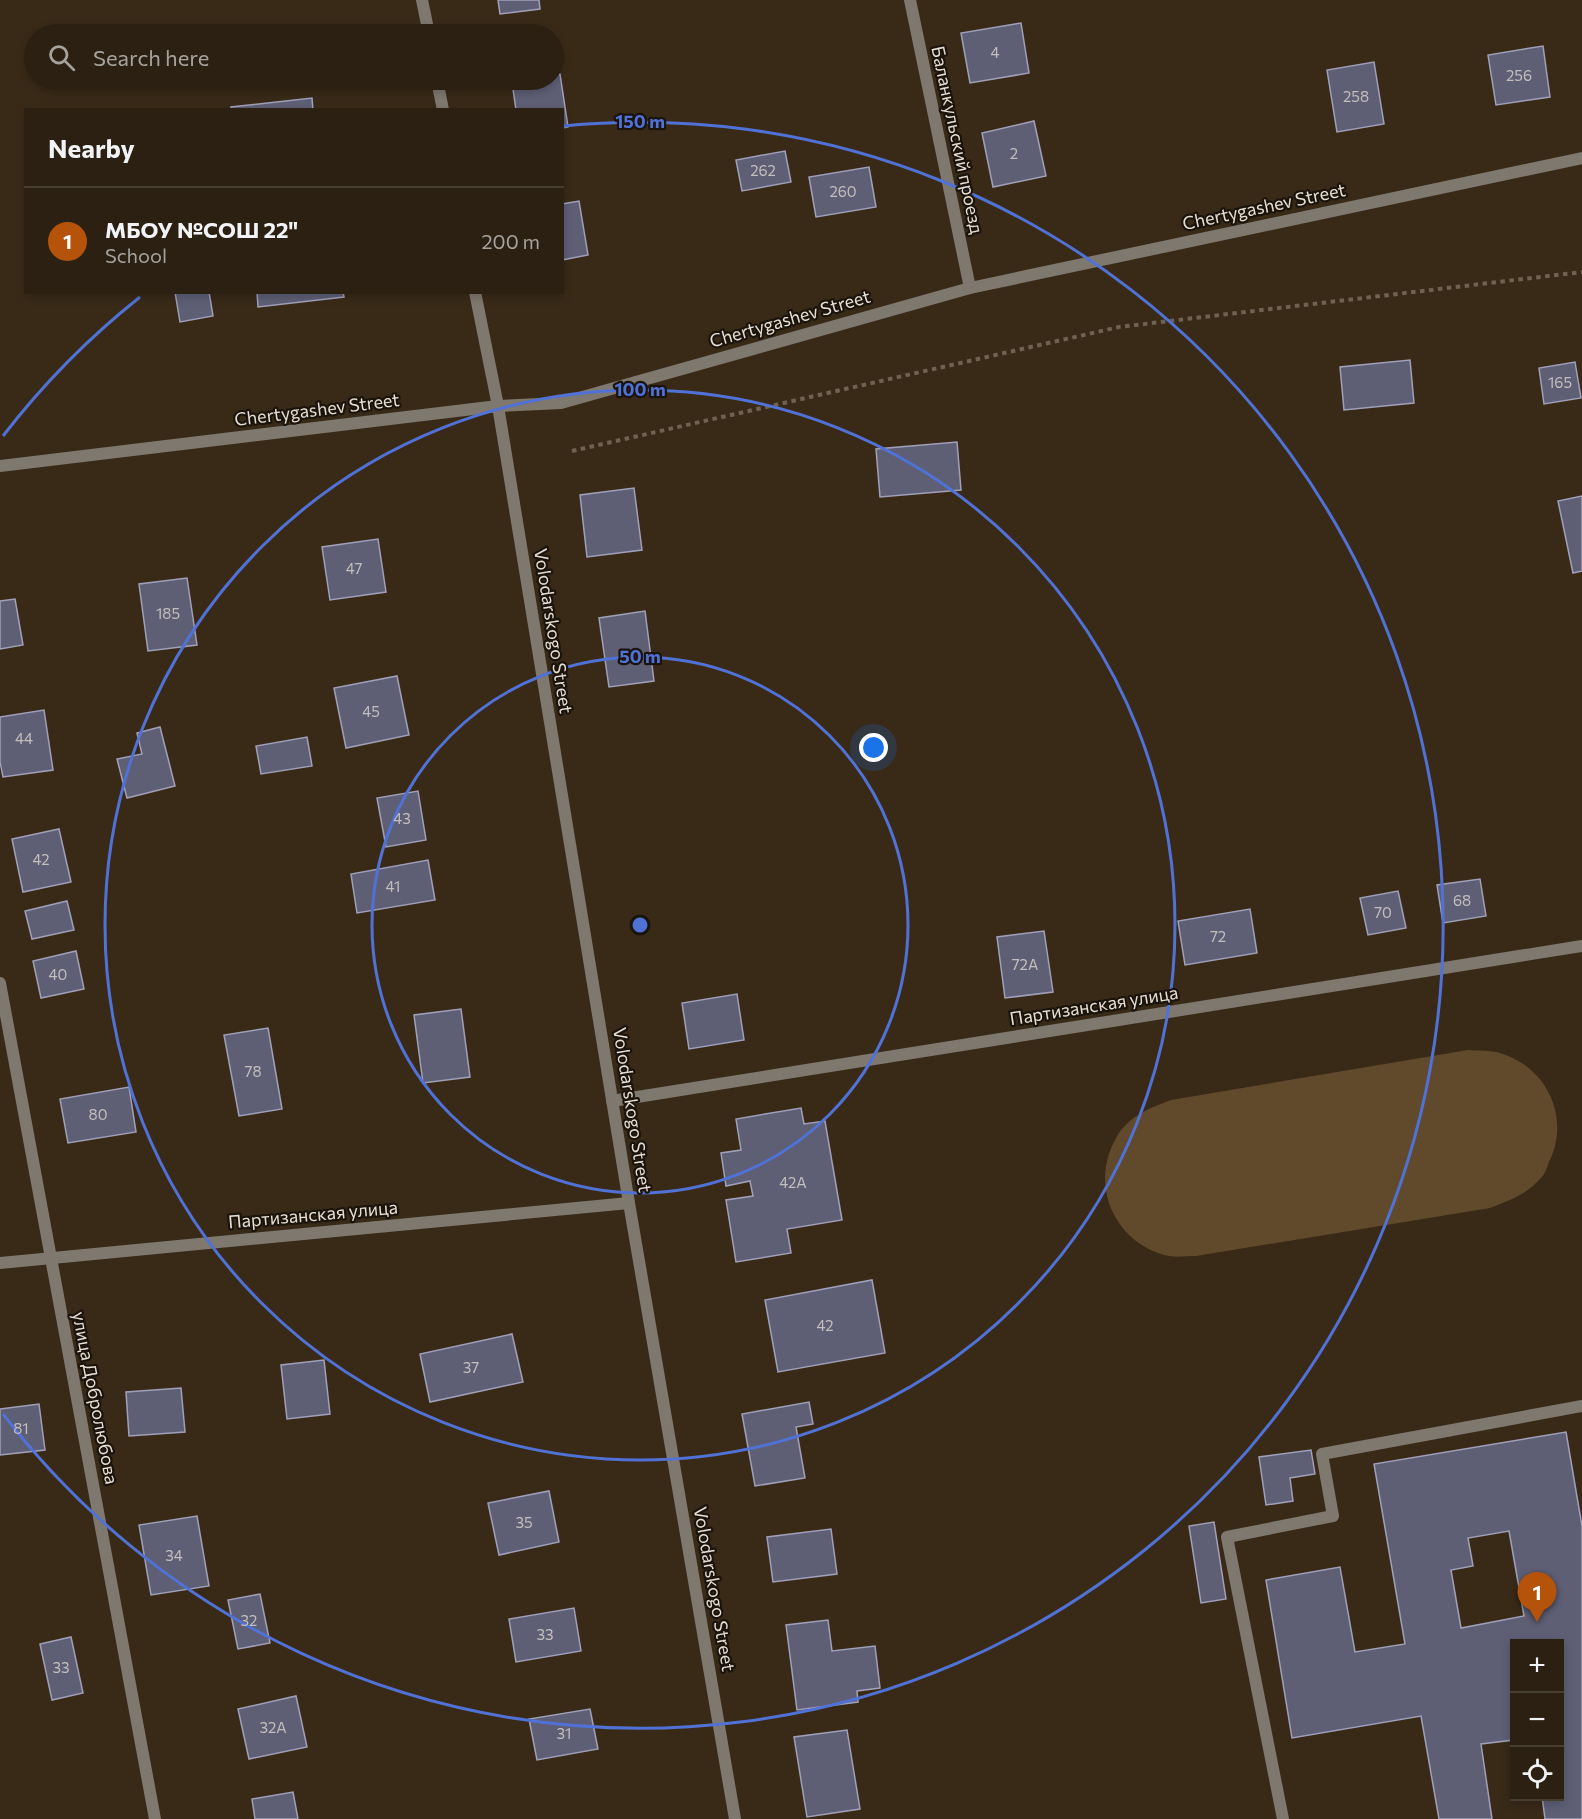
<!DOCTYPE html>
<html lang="en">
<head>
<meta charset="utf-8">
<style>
  body { margin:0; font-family:Commissioner,sans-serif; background:#33281b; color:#f1f3f6 }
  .controls { position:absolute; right:18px; bottom:18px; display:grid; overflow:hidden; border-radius:0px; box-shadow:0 3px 9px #0003 }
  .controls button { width:54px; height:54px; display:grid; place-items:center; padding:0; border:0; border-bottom:2px solid #473e32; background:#2b2012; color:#f1f3f6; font:30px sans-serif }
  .you { position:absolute; left:874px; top:748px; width:21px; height:21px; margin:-15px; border:4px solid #fff; border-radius:50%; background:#1a73e8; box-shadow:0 0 0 9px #1a73e833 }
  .badge { display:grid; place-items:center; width:39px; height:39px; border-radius:50%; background:#b45309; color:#fff; font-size:20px; font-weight:700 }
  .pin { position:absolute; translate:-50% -50px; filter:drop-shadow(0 2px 3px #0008) }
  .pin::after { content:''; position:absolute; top:32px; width:21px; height:18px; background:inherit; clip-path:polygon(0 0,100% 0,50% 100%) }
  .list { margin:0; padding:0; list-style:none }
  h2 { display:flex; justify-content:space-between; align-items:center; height:78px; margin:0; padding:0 24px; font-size:26px }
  h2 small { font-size:20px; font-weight:400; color:#a6a39f }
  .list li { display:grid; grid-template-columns:39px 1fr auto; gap:18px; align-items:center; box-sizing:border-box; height:108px; padding:0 24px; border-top:2px solid #473e32 }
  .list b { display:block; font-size:22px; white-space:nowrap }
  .list p { margin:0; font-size:20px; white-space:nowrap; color:#a6a39f }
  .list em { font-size:20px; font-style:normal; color:#a6a39f }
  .icon { flex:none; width:33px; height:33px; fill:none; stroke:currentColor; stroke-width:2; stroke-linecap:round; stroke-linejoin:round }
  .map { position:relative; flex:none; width:1582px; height:1819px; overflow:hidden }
  .search { position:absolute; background:#2b2012; box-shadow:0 3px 9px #0003; left:24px; top:24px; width:540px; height:66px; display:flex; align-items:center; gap:15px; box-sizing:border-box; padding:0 21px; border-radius:33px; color:#a6a39f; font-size:22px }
  .panel { position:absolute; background:#2b2012; box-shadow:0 3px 9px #0003; left:24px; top:108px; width:540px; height:186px; border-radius:0px }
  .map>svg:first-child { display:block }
</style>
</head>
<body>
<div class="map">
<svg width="1582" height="1819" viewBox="0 0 1582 1819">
  <rect width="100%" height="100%" fill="#392a18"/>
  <!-- green -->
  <path fill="#61492b" d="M1468 1050C1478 1051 1491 1050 1500 1053 1547 1067 1571 1118 1549 1162 1547 1168 1545 1174 1541 1178 1525 1195 1511 1200 1490 1208L1196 1256C1186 1256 1174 1258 1164 1255 1117 1242 1092 1191 1112 1146 1115 1141 1117 1135 1121 1130 1136 1113 1150 1108 1171 1100Z"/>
  <!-- building -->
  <g fill="#5e5f75" stroke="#a0a0ba" stroke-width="1.5" fill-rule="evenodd">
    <path d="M498 0H539L540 9 500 14Z"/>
    <path d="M1021 23 1029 73 970 83 961 33Z"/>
    <path d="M289 27 290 34H222Z"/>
    <path d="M1543 46 1550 97 1496 105 1488 55Z"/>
    <path d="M1374 62 1384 124 1337 132 1327 70Z"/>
    <path d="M560 74 568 127 562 128V110H516L512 82 554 80V75Z"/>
    <path d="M312 98 313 110H231V107Z"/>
    <path d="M1034 121 1046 176 993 187 982 133Z"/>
    <path d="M785 151 791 182 742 191 736 160Z"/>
    <path d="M869 167 876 207 816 217 809 177Z"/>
    <path d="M579 201 588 255 562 260V204Z"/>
    <path d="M175 292H209L213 316 180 322Z"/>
    <path d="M257 292H343L344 297 258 307Z"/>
    <path d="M1410 360 1414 403 1344 410 1340 367Z"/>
    <path d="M1575 362 1581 398 1544 404 1539 368Z"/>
    <path d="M957 442 961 490 880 497 876 449Z"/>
    <path d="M634 488 642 550 587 557 580 495Z"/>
    <path d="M1582 496V571L1573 573 1558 501Z"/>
    <path d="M378 539 386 592 330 600 322 547Z"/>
    <path d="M187 578 197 645 148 651 139 584Z"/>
    <path d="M15 599 23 645 0 649V601Z"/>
    <path d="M645 611 654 681 609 687 599 618Z"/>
    <path d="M397 676 409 735 346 748 334 688Z"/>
    <path d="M44 710 53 770 3 777 0 762V717Z"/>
    <path d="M160 727 175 786 127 798 117 759 142 754 137 733Z"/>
    <path d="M307 737 312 766 261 774 256 746Z"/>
    <path d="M418 791 426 840 386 847 377 798Z"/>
    <path d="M59 829 71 882 23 892 12 839Z"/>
    <path d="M428 860 435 900 357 913 351 874Z"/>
    <path d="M1480 879 1486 916 1443 923 1437 885Z"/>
    <path d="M1398 891 1406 928 1368 935 1360 898Z"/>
    <path d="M67 901 74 930 32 939 25 911Z"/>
    <path d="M1250 909 1257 953 1185 965 1178 921Z"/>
    <path d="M1044 931 1053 992 1005 998 997 937Z"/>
    <path d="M76 951 84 989 41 998 33 961Z"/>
    <path d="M737 994 744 1040 689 1049 682 1003Z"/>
    <path d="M461 1009 470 1077 423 1083 414 1015Z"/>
    <path d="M268 1028 282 1109 239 1116 224 1035Z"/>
    <path d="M129 1087 136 1132 68 1143 60 1099Z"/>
    <path d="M801 1108 804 1124 825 1121 842 1220 787 1229 791 1253 736 1262 726 1200 753 1196 750 1181 726 1186 721 1153 741 1150 736 1119Z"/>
    <path d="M872 1280 885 1353 778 1372 765 1300Z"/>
    <path d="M512 1334 523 1382 430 1402 420 1354Z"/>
    <path d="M324 1360 330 1414 287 1419 281 1365Z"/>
    <path d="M181 1388 185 1432 129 1436 126 1392Z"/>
    <path d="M809 1402 813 1424 796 1427 805 1478 755 1486 742 1414Z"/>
    <path d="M39 1404 45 1450 0 1455V1409Z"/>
    <path d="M1566 1432 1582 1526V1819H1545L1542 1796H1560V1644H1514V1740L1481 1744 1492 1819H1439L1421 1716 1292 1738 1266 1580 1340 1567 1355 1652 1405 1644 1374 1464ZM1509 1531 1524 1616 1461 1628 1451 1570 1473 1566 1468 1538Z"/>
    <path d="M1311 1450 1315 1474 1290 1478 1293 1501 1266 1505 1259 1457Z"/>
    <path d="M549 1491 559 1542 499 1555 488 1503Z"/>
    <path d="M197 1516 209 1586 151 1595 139 1525Z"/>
    <path d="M1214 1522 1226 1599 1201 1603 1189 1526Z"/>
    <path d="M831 1529 837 1574 773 1582 767 1537Z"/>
    <path d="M260 1594 270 1643 238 1649 228 1600Z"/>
    <path d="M574 1608 581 1651 516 1662 509 1619Z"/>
    <path d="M828 1620 832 1651 875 1646 880 1688 857 1691 858 1702 797 1710 786 1625Z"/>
    <path d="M71 1637 83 1693 52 1700 40 1644Z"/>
    <path d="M296 1696 307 1747 249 1759 238 1709Z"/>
    <path d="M590 1709 598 1749 537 1760 529 1719Z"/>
    <path d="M847 1730 860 1809 807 1817 794 1737Z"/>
    <path d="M293 1792 298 1819H255L252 1799Z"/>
  </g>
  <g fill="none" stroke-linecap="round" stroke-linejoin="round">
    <!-- path -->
    <path stroke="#6f6252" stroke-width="4" stroke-dasharray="4.5 4.5" stroke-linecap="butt" d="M572 451 1119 327 1582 272"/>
    <!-- lane -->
    <path stroke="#7f786f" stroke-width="12" d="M1283 1819 1227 1537 1333 1516 1322 1454 1582 1406"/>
    <!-- street -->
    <g stroke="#7f786f" stroke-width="12">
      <path d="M422 0 429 34"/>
      <path d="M910 0 970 288"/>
      <path d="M437 80 443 110"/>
      <path d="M475 292 498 406 629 1203 735 1819"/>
      <path d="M0 466 498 406 561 403 970 288 1582 158"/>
      <path d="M0 983 155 1819"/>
      <path d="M612 1101 1582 946"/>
      <path d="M0 1263 629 1203"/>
    </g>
  </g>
  <!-- distance rings -->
  <g fill="none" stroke="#5072d7" stroke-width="3">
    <circle cx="640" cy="925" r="268"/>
    <circle cx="640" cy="925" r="535"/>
    <path d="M3 436A803 803 0 0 1 140 297M563 126A803 803 0 1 1 3 1414"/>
  </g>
  <g text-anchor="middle" stroke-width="4.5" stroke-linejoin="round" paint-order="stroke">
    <!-- number labels -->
    <g font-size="15" fill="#c5bebc">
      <text x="995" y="58">4</text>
      <text x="1519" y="81">256</text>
      <text x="1356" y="102">258</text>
      <text x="1014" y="159">2</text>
      <text x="763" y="176">262</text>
      <text x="843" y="197">260</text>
      <text x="1560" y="388">165</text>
      <text x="354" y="574">47</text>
      <text x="168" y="619">185</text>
      <text x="371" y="717">45</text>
      <text x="24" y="744">44</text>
      <text x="402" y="824">43</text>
      <text x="41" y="865">42</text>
      <text x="393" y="892">41</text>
      <text x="1462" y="906">68</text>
      <text x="1383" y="918">70</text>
      <text x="1218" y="942">72</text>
      <text x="1025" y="970">72А</text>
      <text x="58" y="980">40</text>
      <text x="253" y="1077">78</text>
      <text x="98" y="1120">80</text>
      <text x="793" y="1188">42А</text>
      <text x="825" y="1331">42</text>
      <text x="471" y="1373">37</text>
      <text x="21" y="1434">81</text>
      <text x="524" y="1528">35</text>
      <text x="174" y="1561">34</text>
      <text x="249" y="1626">32</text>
      <text x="545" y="1640">33</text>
      <text x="61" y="1673">33</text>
      <text x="273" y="1733">32А</text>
      <text x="564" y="1739">31</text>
    </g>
    <!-- street labels -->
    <g font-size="18" fill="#e7ded3" stroke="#1b140c">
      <text transform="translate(957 140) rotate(78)" y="6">Баланкульский проезд</text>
      <text transform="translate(1264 207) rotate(-12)" y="6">Chertygashev Street</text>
      <text transform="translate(790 319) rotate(-16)" y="6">Chertygashev Street</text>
      <text transform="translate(317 410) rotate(-7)" y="6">Chertygashev Street</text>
      <text transform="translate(553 631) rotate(81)" y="6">Volodarskogo Street</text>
      <text transform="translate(1094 1006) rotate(-9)" y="6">Партизанская улица</text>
      <text transform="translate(632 1110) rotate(81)" y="6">Volodarskogo Street</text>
      <text transform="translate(313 1215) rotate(-5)" y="6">Партизанская улица</text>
      <text transform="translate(95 1398) rotate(79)" y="6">улица Добролюбова</text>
      <text transform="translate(714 1589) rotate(80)" y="6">Volodarskogo Street</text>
    </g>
  </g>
  <circle cx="640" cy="925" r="9" fill="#5072d7" stroke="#1b140c" stroke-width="3"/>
  <g font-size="18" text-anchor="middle" font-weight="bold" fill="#5072d7" stroke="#1b140c" stroke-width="4.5" stroke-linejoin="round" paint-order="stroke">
    <text x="640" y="128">150 m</text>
    <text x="640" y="396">100 m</text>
    <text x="640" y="663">50 m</text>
  </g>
</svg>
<div class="controls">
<button>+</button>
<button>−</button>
<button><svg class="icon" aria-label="locate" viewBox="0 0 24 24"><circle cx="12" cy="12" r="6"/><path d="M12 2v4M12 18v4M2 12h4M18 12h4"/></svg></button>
</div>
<div class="you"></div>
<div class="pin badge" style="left:1537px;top:1622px">1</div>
<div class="search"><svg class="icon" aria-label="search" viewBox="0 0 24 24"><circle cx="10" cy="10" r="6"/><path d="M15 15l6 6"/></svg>Search here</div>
<section class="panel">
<h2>Nearby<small></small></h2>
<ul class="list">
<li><span class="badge">1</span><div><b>МБОУ №СОШ 22&quot;</b><p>School</p></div><em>200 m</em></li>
</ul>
</section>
</div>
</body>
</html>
